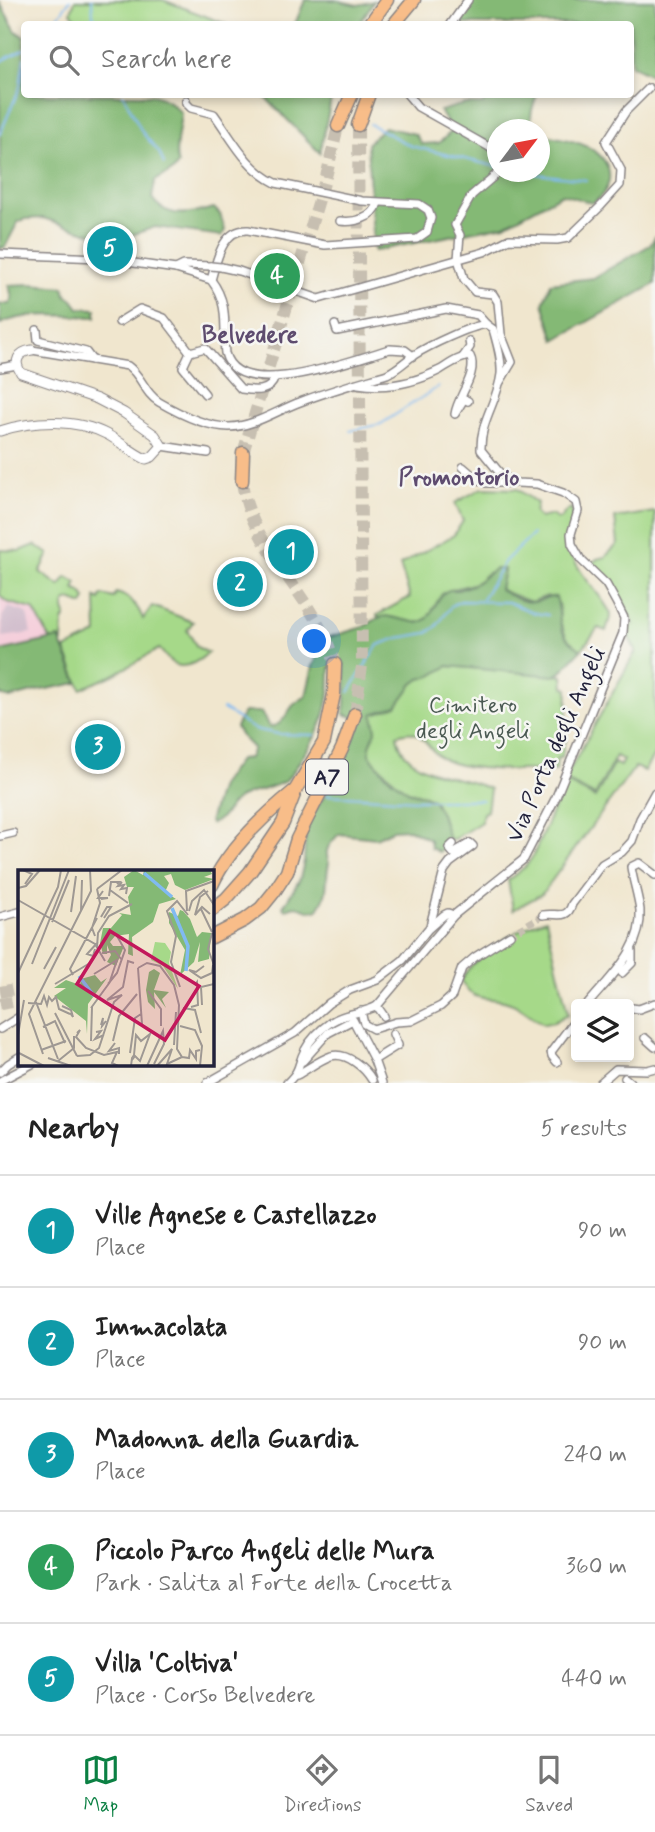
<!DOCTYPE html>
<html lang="en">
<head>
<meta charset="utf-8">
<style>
  body { margin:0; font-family:Mynerve,sans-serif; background:#f2f2f2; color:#222 }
  .controls { position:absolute; right:21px; bottom:21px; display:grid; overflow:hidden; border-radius:7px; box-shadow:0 4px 10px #0003 }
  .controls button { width:63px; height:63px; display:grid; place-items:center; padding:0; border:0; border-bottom:2px solid #e0e0e0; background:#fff; color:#222; font:35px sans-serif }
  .compass { position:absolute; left:487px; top:119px; width:63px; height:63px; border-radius:50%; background:#fff; box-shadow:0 4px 10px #0003; rotate:58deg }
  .you { position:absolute; left:315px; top:642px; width:24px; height:24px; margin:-18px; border:5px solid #fff; border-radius:50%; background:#1a73e8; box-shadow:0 0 0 10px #1a73e833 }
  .badge { display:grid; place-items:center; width:46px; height:46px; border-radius:50%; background:#0b8043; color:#fff; font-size:23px; font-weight:700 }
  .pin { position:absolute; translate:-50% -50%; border:4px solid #fff; box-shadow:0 2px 7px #0006 }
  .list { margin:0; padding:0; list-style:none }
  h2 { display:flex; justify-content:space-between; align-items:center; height:91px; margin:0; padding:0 28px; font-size:30px }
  h2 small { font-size:23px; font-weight:400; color:#767676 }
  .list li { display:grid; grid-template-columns:46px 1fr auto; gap:21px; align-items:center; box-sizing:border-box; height:112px; padding:0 28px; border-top:2px solid #e0e0e0 }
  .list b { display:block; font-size:26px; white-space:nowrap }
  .list p { margin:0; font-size:23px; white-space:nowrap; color:#767676 }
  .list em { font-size:23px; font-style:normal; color:#767676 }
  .icon { flex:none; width:38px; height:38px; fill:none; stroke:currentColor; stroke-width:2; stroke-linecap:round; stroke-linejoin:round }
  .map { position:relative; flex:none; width:655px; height:1083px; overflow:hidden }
  .search { position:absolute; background:#fff; box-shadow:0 4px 10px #0003; left:21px; right:21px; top:21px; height:77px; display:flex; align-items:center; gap:18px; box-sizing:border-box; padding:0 24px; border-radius:7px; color:#767676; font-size:26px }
  .sheet { height:651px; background:#fff }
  nav { display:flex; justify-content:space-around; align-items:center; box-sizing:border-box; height:98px; border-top:2px solid #e0e0e0; background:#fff; font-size:19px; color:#767676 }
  nav a { display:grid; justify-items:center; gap:4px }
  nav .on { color:#0b8043 }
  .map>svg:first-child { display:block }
</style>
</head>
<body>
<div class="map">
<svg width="655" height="1083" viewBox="0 0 655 1083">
  <rect width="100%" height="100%" fill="#f6f6f2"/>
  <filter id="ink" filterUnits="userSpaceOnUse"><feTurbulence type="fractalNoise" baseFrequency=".0143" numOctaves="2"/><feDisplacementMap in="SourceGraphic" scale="14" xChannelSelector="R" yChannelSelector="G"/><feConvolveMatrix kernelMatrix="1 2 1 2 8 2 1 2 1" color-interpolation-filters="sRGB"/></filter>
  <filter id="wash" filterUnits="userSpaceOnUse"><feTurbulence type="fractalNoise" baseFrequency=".00686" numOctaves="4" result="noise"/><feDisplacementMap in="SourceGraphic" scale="28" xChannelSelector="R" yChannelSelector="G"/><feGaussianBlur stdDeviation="1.57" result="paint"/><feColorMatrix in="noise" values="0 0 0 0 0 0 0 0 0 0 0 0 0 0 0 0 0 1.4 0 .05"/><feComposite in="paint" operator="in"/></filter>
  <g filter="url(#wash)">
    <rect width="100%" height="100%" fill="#f0e6ce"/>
    <!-- built -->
    <path fill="#f5cfdb" d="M0 596 7 602 33 608 51 640 0 651Z"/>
    <!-- industrial -->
    <path fill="#d1bdcc" d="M8 607 27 613 31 633 3 637 2 617Z"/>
    <!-- green -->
    <g fill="#a6d989" stroke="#647e62" stroke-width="2">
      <path d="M75 0H163L226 24H80L71 12Z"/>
      <path d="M261 257 295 268 288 287 254 272Z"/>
      <path d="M482 488 517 489 537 503 535 513 540 518 552 515 557 519 561 518 565 512 571 508C577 523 566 537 571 552 579 576 600 592 611 614L606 631 598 628 581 650 567 639 560 622 559 604 547 596 531 602 500 590 504 570C500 571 492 571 488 573 483 575 481 581 475 583 464 588 448 587 441 597 435 605 431 620 421 622 406 625 396 614 378 618L377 615 410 597 400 565 454 535 463 521 455 503Z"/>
      <path d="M655 512V754L644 771 635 767 542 894 513 910 508 880 526 866 533 856 565 782 595 798 614 763 620 766 623 760 616 756 595 796 564 780 636 651 625 630 634 624 606 577 590 565 597 559 605 557 618 544 615 518Z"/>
      <path d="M35 545 49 554 40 572 60 586 66 577 77 582 74 589 82 593 86 599 83 605 70 600 65 602 64 609 66 615 63 622 62 641 59 638 51 640 33 609 7 602 0 596V550L20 551Z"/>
      <path d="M116 593C130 596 138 606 143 619L152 606 193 622 187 630 197 647 208 653C199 661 184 672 171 662 166 658 164 653 159 649L113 675 81 689 65 649 97 634 96 598 100 600 102 595 114 598Z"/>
      <path d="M448 666 563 676 564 687 568 688 566 741 564 742 562 758H557L556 771C527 769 469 772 445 760 424 750 425 724 397 735 403 777 460 774 490 789L487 811 483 813 481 822 454 839H449L441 814 425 795 408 791 400 786 375 762 370 755V746L376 730 372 714 397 706 413 684 420 678 431 676Z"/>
      <path d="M546 919 568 1014 554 1022 544 1024C532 1018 523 1007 510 1003 486 994 476 1006 461 981 471 957 522 926 546 919Z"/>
    </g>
    <!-- forest -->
    <g fill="#84b975" stroke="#536e58" stroke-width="2">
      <path d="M305 0H335L358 5 374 1 359 24H295Z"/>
      <path d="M473 0H655V77L631 65 630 24H456Z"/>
      <path d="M0 3 16 31 24 37V94L153 95C165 98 173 103 181 113 180 127 173 153 178 164L174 170 155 181 152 198C167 220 191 214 214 208L220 214 225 230 222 236 155 227 123 238H116L86 232 43 218 25 219 18 222 5 247 0 249Z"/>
      <path d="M263 95H332L320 153Z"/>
      <path d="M488 95H537C533 106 527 119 535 129L498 130V172H540V134C555 137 573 139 588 147 614 161 617 187 592 203L562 194 505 225 374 251 367 144 384 127 415 134 422 144 439 143 452 131 440 111 464 104H483Z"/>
      <path d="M655 237V284L555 340 543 303 551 283 593 278 650 245Z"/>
      <path d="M30 284 64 287 66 295 73 300 79 308 96 309V317C65 316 28 311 0 324V304H9L12 298 9 285Z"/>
      <path d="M495 569H504L500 589C510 596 526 605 539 601 546 598 548 596 556 597 561 610 557 626 567 638 571 643 577 646 581 650L560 673 554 676 448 666 431 676 420 679 413 684 397 706 373 714 376 730 370 746V755L375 762 386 775 408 791 433 799 441 814 449 839 445 847 439 852 431 848 430 840 409 829 392 830 376 838 339 834C330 844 323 849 329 863 324 884 331 891 317 910L308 911C299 905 294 905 285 910L283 907 300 879 304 861 306 826 340 769 362 720 344 714 346 688 344 664 330 668C331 706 323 728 301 759 297 766 291 776 285 781 273 789 251 791 239 798 227 806 225 819 211 824L209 822 220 786 240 759 249 758 253 748 240 735 236 727 244 712H261L269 727C282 725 284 718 291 708 294 703 301 700 306 696L313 666 324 643 330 637 363 627 378 618 386 616 419 623 427 619 442 594 449 590H458L474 584Z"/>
      <path d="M59 638 78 683 36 691 10 698 0 695V651Z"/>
    </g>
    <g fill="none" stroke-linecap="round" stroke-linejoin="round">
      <!-- stream -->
      <g stroke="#80baf1" stroke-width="2">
        <path d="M92 0 93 16 101 24"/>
        <path d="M53 24 70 0"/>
        <path d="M0 62 24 49"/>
        <path d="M123 94 142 132 159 152 164 164"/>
        <path d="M370 124 411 146 498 167"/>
        <path d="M0 134 20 87 24 58"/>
        <path d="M520 172 586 180"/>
        <path d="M350 431 381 424 438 387"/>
        <path d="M482 599 505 561 533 534"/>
        <path d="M349 692 378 645 398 638 427 633 436 627 452 605 461 601 508 602 535 613 548 615"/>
        <path d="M223 709 254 729 278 734 314 735"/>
        <path d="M327 795 418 800H482"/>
      </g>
    </g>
  </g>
  <g filter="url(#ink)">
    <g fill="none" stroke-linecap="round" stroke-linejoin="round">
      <!-- minor-tunnel -->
      <path stroke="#c7bfb1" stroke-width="7" stroke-dasharray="7 3.5" stroke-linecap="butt" d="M510 935 543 915"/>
      <!-- motorway-tunnel -->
      <g stroke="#c7bfb1" stroke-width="12" stroke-dasharray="12 6" stroke-linecap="butt">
        <path d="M243 453 327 173 338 126"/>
        <path d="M242 481C250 550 317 597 335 664"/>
        <path d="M355 714 362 666 358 125"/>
        <path d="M0 992 19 988"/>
        <path d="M0 1004 19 1001"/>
      </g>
      <!-- minor casing -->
      <g stroke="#898484" stroke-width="10">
        <g id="minor">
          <path d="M451 24 468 0"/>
          <path d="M407 94 418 107 489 147 498 154"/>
          <path d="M186 100V103L191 108 214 114C233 140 246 168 276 183L362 201 419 204 428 210 431 218 427 232 417 239 325 245 248 230C222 229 217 260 211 280"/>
          <path d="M499 172 472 195 455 225 460 235 458 259 464 279 475 292 493 294 498 302 501 334 512 362 500 382"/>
          <path d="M340 221C355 223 374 218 378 203"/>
          <path d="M0 254 99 258 176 269 211 280C225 298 225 315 225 337 225 341 224 348 225 353 238 405 357 358 390 349L405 350 413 356"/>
          <path d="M221 267 239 271 319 299 484 252 509 239 557 240 568 238 601 206 620 185 621 170 606 142 626 111 649 88"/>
          <path d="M176 269 184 265 211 266"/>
          <path d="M119 322 140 309 164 318 190 352 205 348 241 389C256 391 270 393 275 377"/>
          <path d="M335 325 337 331 446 309 478 315 486 324"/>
          <path d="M37 330 38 340 86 352 92 360"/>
          <path d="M32 350 128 366C142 376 144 393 159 402 178 413 206 427 229 427 253 427 278 410 300 402 328 391 357 383 387 374 398 369 404 362 414 355 430 345 468 327 486 324L493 329C497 344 502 359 501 374 498 401 480 420 481 450L499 472 508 479 517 483 537 484 563 493 576 502 578 511 571 534 572 544 581 560 606 584 616 602 624 618 623 633 556 797 524 859 454 915 377 1006C363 1014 345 1012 331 1022 321 1029 310 1040 305 1050 297 1065 302 1069 287 1083"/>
          <path d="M190 352 183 367 205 394"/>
          <path d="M463 357 470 347 469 341"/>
          <path d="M0 368 17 365"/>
          <path d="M358 384C387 389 414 383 440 370 450 364 459 357 470 356 479 373 457 397 455 414L464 399 468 401"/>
          <path d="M162 446 208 453"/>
          <path d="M463 467 470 473"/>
          <path d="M474 477 486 483H513"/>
          <path d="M0 836 13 833"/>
          <path d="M543 915C556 912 567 921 572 904L602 864 622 852 632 841 640 819 655 792"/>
          <path d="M0 917 19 912"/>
          <path d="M430 926 444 871 450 863 473 846 470 843 453 853 449 848 453 844"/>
          <path d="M622 973 632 963V951"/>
          <path d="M588 1004C611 976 643 949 640 910 638 895 633 881 631 867L639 863 655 875"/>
          <path d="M377 1006 384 1016"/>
          <path d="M632 1008 639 1009 655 1003"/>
          <path d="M361 1011 364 1024 373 1029 396 1022 411 1021 441 1006 452 996 462 968 475 957 510 935"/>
          <path d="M0 1029 19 1017"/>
          <path d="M645 1038 655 1047"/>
          <path d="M374 1060 398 1045 393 1034"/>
          <path d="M303 1061 328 1033 353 1020 374 1060 382 1083"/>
          <path d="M557 1062 552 1056 551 1052 576 1019"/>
          <path d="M0 1072 8 1064 19 1057"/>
          <path d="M297 1075C306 1070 321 1059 331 1056 347 1052 365 1068 372 1080"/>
          <path d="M625 1078 631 1083"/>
          <path d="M0 1081 32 1064"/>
          <path d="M207 1083 295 1033 329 1003 350 990 377 980 403 960 428 929 444 915 448 913 454 915"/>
          <path d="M600 1083 616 1069 647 1070 655 1068"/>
        </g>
      </g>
      <!-- tertiary casing -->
      <g stroke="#898484" stroke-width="11">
        <path id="tertiary" d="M0 431C34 420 76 418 108 435 121 442 132 453 146 459L152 457 162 446 155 435 124 413 97 399 21 373C13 361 18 352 32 350"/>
      </g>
      <!-- motorway casing -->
      <g stroke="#898484" stroke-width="15">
        <g id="motorway">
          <path d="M370 24 387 0"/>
          <path d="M394 24 414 0"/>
          <path d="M358 125 369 94"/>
          <path d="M338 126 352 94"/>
          <path d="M242 481 243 453"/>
          <path d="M212 885C227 851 265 815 293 792"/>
          <path d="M212 910 226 899 250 872 283 823 296 789 324 742 334 694 335 664"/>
          <path d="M212 937 245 920 261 908 274 892 287 872 297 839 342 749 355 714"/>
        </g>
      </g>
      <!-- minor -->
      <use href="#minor" stroke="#fff" stroke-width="7"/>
      <!-- tertiary -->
      <use href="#tertiary" stroke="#fff" stroke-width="9"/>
      <!-- motorway -->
      <use href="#motorway" stroke="#f8bd89" stroke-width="12"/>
      <!-- minor-bridge casing -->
      <g stroke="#898484" stroke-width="10" stroke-linecap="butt">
        <path id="minor-bridge" d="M211 266 221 267"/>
      </g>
      <!-- minor-bridge -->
      <use href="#minor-bridge" stroke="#fff" stroke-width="7"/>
    </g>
  </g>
  <g text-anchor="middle" stroke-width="5" stroke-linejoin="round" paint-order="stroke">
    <!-- shield labels -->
    <rect fill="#f6f6f2" stroke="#626272" stroke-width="2" x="306" y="759.5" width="42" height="35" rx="5"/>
    <g font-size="21" font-weight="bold" fill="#22223b">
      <text x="327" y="784">A7</text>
    </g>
    <!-- park labels -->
    <g font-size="23" fill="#4a5952" stroke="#f6f6f2">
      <text x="473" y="712">Cimitero<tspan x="473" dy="26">degli Angeli</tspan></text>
    </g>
    <!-- street labels -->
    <g font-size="23" fill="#22223b" stroke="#f6f6f2">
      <text transform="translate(555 744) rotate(-66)" y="8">Via Porta degli Angeli</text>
    </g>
    <!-- neighbourhood labels -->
    <g font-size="24" font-weight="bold" fill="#5e4c6f" stroke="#f6f6f2">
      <text x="250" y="342">Belvedere</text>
      <text x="459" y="485">Promontorio</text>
    </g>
  </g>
  <!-- overview -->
  <g transform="translate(18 870)">
    <rect width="196" height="196" fill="#f0e6ce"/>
    <path d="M137 72 147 73 153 82 151 93 160 119 145 96 133 90Z" fill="#a6d989"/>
    <path d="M116 0 125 5 126 0H192L194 4 186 7 196 9 167 20 157 15 153 4 146 6 151 13 147 22 158 29 141 34 135 52 114 67 115 86 110 84 111 64 97 66 92 72 95 76H106L98 96 89 92 93 85 89 75V84H85L82 73 85 58H93L104 45 101 43 113 45 110 27 116 17H109L106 7ZM162 40 165 41 172 49 179 67 184 62 193 63 191 89 180 92 182 72 176 92 162 105 167 80 151 53V42L160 46ZM136 99 142 103 136 120 151 122 144 129 148 138 136 122 137 139 130 132 128 120 131 102ZM77 105 83 112 89 108 70 134 69 164 68 151 36 126 48 118H36L48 110 62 115 63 109Z" fill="#84b975"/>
    <path fill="none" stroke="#80baf1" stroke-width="3.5" d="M126 3 154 27M154 38 170 76 168 101M61 106 76 126"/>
    <path fill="none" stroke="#9e9893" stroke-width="2" d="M5 0 14 4 7 14M104 12 100 16 106 15 103 19 109 18 108 24M0 18 8 16 22 0M79 19 104 0M92 20 110 33M190 21 182 27 177 45 184 37 192 44M91 26 93 12H101L99 14M83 29 90 28H80L85 21M0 30 77 74 87 91M183 39 194 62M63 41 64 10M169 41 168 21 196 11M171 41 174 31 186 20 196 35M53 42 58 6M83 47 89 37H93L86 48M34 52 51 10M194 63 190 79 196 95M77 66 74 58 82 33 79 19M79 77 80 63 91 46 114 34M77 79 75 86 69 84 80 72M84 83 97 81 103 89M14 94 51 0M186 96 178 102 171 100 183 108 194 103 195 95M120 98 129 93 142 96 156 115 161 135 159 179 164 187 149 194 154 179 139 196M120 98 124 154M26 99 38 77M0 103 40 17 43 0M76 104 99 90 92 111M55 105 52 99 79 48M37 114 72 93M90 114 99 103 107 80 99 66M162 117 153 92 158 66 149 41 159 31 170 45M130 121 143 139V156M89 130 105 117 110 91 116 93M30 131 31 127 34 131 38 127 41 139 52 144M18 132 40 189M10 133 23 134 26 126 29 135 30 131M184 135 183 117 196 114M44 136 53 140 55 147 52 143M173 137 180 135 179 112 177 115M73 138 92 112M165 138 177 140 183 163M37 143 59 186M83 155 85 148 84 156 88 151M162 156 177 160 184 176 182 196M25 157 37 151 47 173M78 162 83 161 77 169 86 165M59 163 62 160 58 167 68 178 86 185 99 182 94 193 100 196M0 165 6 130M73 171 74 137M95 171 101 146 119 124M97 173 91 181 101 178V184M156 175 158 142M23 180 48 171M1 183 26 196M112 183 117 148 123 144M25 184 11 144 73 21 72 0M59 186 72 185 81 178 96 132 104 125 89 130M164 187 171 188 172 180 178 189V181L182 180M30 188 53 196M40 191 56 178V166M113 196 114 188 116 185 118 165 123 171 132 164 122 191 117 186 114 190M129 196 145 161 146 174 136 194"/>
    <path fill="#c2185b" fill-opacity="0.15" stroke="#c2185b" stroke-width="3.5" d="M92 61 181 116 147 170 59 114Z"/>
    <rect width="196" height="196" fill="none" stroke="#22223b" stroke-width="3.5"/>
  </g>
</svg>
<div class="controls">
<button><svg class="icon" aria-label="layers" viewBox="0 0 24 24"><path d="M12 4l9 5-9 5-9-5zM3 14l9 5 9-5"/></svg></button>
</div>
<svg class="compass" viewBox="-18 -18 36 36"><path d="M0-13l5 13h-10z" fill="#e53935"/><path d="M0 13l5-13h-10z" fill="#767676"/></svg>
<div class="you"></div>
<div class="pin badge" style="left:291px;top:552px;background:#0f9aa8">1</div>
<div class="pin badge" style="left:240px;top:584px;background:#0f9aa8">2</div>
<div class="pin badge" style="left:98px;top:747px;background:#0f9aa8">3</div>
<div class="pin badge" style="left:277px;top:276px;background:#2e9e5b">4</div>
<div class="pin badge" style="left:110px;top:249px;background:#0f9aa8">5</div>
<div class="search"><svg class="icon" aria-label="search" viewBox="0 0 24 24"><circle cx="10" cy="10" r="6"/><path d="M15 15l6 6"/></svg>Search here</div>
</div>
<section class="sheet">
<h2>Nearby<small>5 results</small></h2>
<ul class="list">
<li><span class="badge" style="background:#0f9aa8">1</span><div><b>Ville Agnese e Castellazzo</b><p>Place</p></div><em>90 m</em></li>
<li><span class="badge" style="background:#0f9aa8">2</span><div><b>Immacolata</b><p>Place</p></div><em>90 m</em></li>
<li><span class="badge" style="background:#0f9aa8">3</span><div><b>Madonna della Guardia</b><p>Place</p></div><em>240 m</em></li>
<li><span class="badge" style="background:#2e9e5b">4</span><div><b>Piccolo Parco Angeli delle Mura</b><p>Park · Salita al Forte della Crocetta</p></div><em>360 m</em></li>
<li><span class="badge" style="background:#0f9aa8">5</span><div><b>Villa 'Coltiva'</b><p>Place · Corso Belvedere</p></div><em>440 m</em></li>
</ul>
</section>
<nav>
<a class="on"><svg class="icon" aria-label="map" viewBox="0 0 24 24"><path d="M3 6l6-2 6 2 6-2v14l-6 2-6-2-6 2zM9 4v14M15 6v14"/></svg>Map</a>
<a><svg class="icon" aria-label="directions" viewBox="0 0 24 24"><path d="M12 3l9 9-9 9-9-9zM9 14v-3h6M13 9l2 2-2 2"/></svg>Directions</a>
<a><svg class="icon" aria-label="saved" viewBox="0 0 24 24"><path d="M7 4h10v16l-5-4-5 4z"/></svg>Saved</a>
</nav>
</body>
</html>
